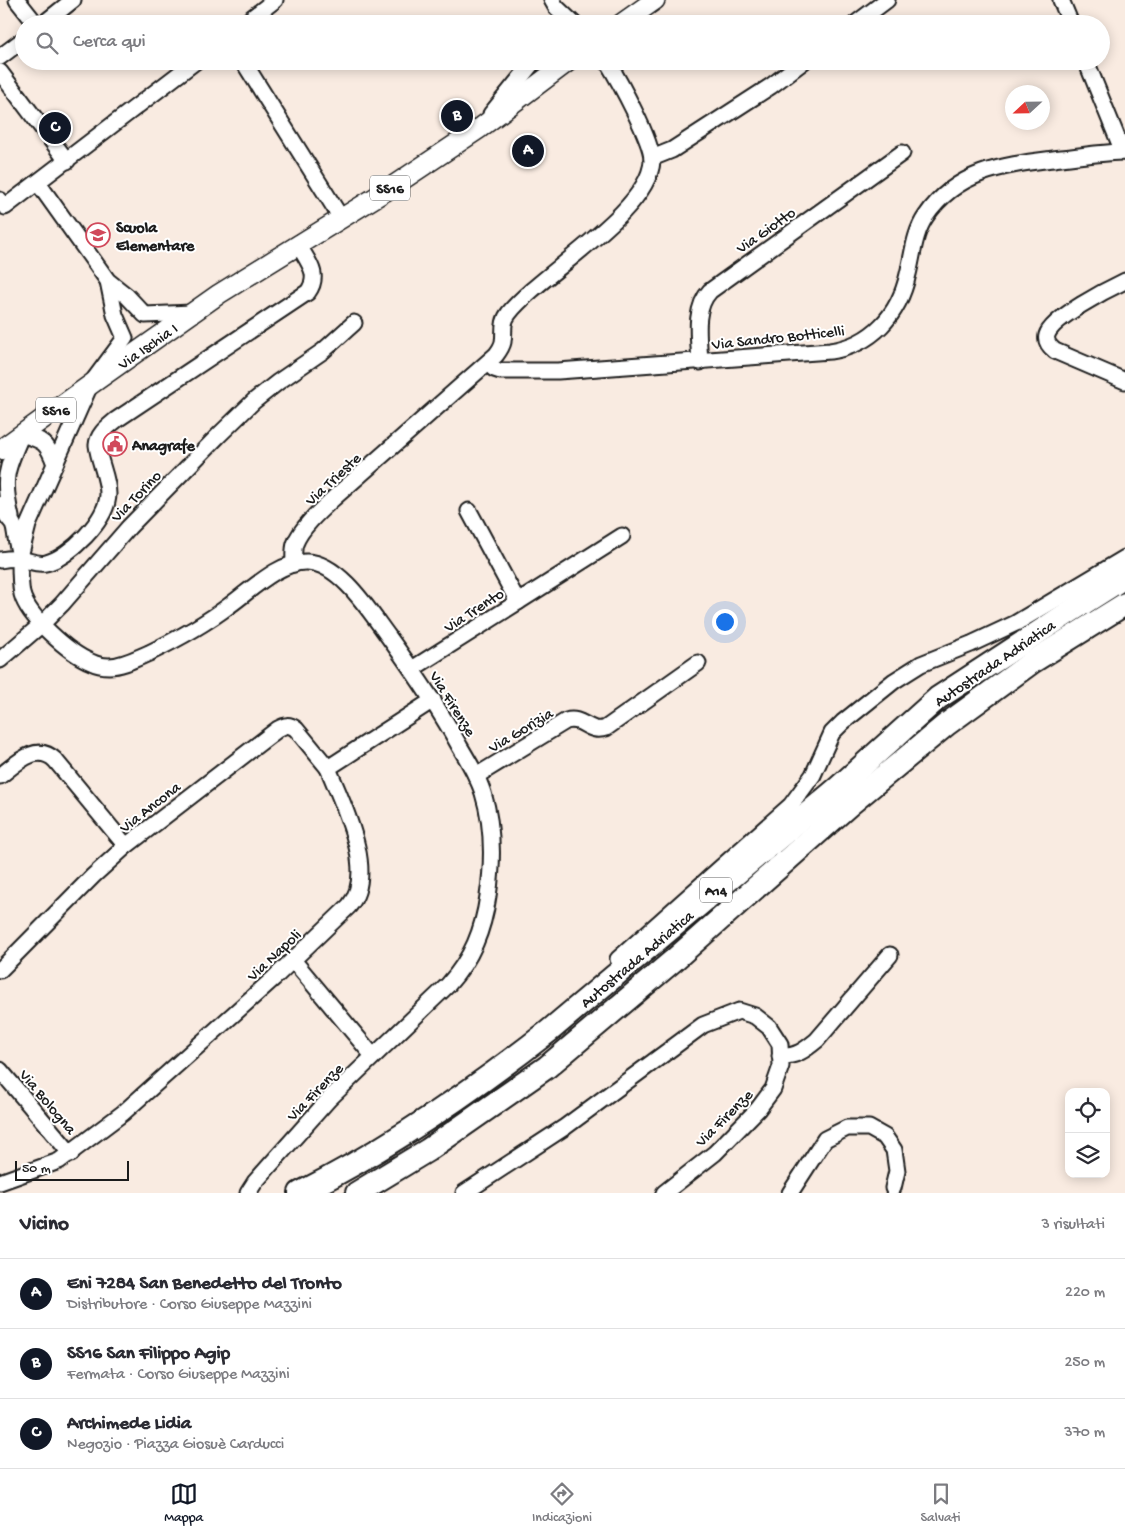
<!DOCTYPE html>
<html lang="it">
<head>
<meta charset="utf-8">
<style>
  body { margin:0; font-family:"Gochi Hand",sans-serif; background:#f7f7f7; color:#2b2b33 }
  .controls { position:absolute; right:15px; bottom:15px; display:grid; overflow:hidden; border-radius:10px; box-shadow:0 2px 12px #0003 }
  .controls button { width:45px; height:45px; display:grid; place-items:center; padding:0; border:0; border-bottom:1px solid #e1e1e2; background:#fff; color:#2b2b33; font:25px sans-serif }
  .compass { position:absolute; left:1005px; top:85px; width:45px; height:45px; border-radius:50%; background:#fff; box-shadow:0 2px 12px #0003; rotate:248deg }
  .scale { position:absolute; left:15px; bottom:12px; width:114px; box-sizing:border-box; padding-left:5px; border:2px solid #1c1c1c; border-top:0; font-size:14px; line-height:18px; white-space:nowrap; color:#1c1c1c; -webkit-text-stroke:4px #fff; paint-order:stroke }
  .you { position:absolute; left:724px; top:621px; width:18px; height:18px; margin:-12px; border:4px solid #fff; border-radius:50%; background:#1a73e8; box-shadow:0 0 0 8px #1a73e833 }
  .badge { display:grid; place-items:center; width:32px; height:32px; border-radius:50%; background:#111827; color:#fff; font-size:16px; font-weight:700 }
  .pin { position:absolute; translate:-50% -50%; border:2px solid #fff; box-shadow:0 1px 5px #0006 }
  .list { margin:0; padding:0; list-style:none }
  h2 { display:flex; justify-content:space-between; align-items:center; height:65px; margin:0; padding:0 20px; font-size:21px }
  h2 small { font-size:16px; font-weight:400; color:#7c7c81 }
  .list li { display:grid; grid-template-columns:32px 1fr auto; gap:15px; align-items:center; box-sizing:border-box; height:70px; padding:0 20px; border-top:1px solid #e1e1e2 }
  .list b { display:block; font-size:19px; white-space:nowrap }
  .list p { margin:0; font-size:16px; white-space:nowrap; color:#7c7c81 }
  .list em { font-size:16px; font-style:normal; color:#7c7c81 }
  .icon { flex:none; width:28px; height:28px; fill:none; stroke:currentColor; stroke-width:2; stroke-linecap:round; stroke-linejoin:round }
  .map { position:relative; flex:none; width:1125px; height:1193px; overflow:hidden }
  .search { position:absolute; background:#fff; box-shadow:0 2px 12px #0003; left:15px; right:15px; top:15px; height:55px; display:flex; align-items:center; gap:12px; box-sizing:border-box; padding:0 18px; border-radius:28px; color:#7c7c81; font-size:19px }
  .sheet { height:275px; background:#fff }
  nav { display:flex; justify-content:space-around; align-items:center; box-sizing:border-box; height:70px; border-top:1px solid #e1e1e2; background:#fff; font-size:14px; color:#7c7c81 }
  nav a { display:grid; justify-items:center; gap:2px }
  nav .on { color:#111827 }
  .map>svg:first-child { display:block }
</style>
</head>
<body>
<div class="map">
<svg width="1125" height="1193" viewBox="0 0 1125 1193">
  <rect width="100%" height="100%" fill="#f9ebe1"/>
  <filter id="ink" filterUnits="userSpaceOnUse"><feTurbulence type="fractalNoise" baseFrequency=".02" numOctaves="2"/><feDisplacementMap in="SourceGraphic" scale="10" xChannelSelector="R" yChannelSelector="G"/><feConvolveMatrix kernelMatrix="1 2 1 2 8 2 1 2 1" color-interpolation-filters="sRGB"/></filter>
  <g filter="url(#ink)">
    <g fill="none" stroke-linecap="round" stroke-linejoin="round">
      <!-- minor casing -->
      <g stroke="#1c1c1c" stroke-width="19">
        <g id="minor">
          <path d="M17 0 36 24"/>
          <path d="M552 0 556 7 574 24"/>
          <path d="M1061 0 1071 24"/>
          <path d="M43 24 73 0"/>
          <path d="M244 24 275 0"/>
          <path d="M855 24 887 0"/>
          <path d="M0 57 24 39"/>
          <path d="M243 61 341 218"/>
          <path d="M1086 61 1123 152"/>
          <path d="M0 72 67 161"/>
          <path d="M491 114 534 61"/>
          <path d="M652 158 672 150 771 86 804 61"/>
          <path d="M38 183 108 281 127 296 145 315 192 313"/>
          <path d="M0 200 5 207 196 61"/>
          <path d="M1125 281C1108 289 1052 318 1047 335 1045 342 1050 347 1055 351L1125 381"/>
          <path d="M700 362C699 339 693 309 710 291L902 153"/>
          <path d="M488 363 494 369 500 371H558L830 351C872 345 899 315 908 274 913 255 914 233 926 216 959 168 1008 165 1061 158 1082 156 1104 152 1125 152"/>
          <path d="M0 505C4 509 5 512 7 516 9 519 12 522 13 524 15 528 15 533 16 538 17 545 20 553 20 561 20 572 20 583 22 594 28 617 69 653 91 662 97 665 103 666 109 666 123 666 137 658 149 653 178 639 205 624 230 605 251 590 280 561 307 562 340 563 370 612 388 636 414 672 439 708 460 747 469 762 478 777 483 793 493 825 493 863 488 896 483 931 472 958 448 985L329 1099 255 1182 248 1193"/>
          <path d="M11 517C2 479 6 469 22 434 44 441 47 442 55 464"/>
          <path d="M21 553 28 525 90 385 125 338 115 315 108 281"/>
          <path d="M0 560C6 559 13 558 19 559 29 560 36 565 46 563 69 558 108 519 108 494 108 478 99 462 97 445 98 433 108 427 116 420L308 292C321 274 307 261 298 244"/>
          <path d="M294 564C294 558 293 550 295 544 301 527 323 508 336 496L496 355C499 351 502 347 503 342 505 331 501 323 509 313 541 273 649 212 652 161 653 142 618 79 607 61"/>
          <path d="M518 602 622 536"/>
          <path d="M0 660 42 624 62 604 129 527 218 436 254 401 278 382 323 351 354 323"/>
          <path d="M412 669 518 602 469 511"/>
          <path d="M0 776C16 764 36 742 55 760L126 846"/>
          <path d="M476 776 566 721C583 716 588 734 606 728L698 663"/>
          <path d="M618 959 791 805 813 775 832 733 843 722 894 681 921 664 971 644 1016 623 1125 558"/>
          <path d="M293 960 373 1056"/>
          <path d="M0 970 93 876 126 846 278 729C285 725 289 724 296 729L328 768"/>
          <path d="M780 1056C796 1057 805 1050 817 1040L890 955"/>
          <path d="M0 1070 71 1154"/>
          <path d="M0 1182 59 1161 123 1113 274 978 349 906C378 872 342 803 328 768L433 700"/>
          <path d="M464 1193 565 1127 703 1025 739 1011 755 1016 769 1027 780 1044 781 1066 773 1089 758 1109 715 1153 664 1193"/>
          <path d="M790 1193 825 1139 847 1128H869L885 1137 894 1150 897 1171 893 1188"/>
        </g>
      </g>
      <!-- major casing -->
      <g stroke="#1c1c1c" stroke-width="22">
        <g id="major">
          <path d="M621 24 655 0"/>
          <path d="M0 450 90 385 219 294 384 192 480 128 569 61"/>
        </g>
      </g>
      <!-- highway casing -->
      <g stroke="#1c1c1c" stroke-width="26">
        <g id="highway">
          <path d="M300 1193C388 1149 471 1092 549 1031L839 787 938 698 1068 613 1125 577"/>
          <path d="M357 1193 428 1150 547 1067 674 960 849 805 947 724 1032 662 1125 604"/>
        </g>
      </g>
      <!-- minor -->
      <use href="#minor" stroke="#fff" stroke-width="15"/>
      <!-- major -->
      <use href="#major" stroke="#fff" stroke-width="19"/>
      <!-- highway -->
      <use href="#highway" stroke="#fff" stroke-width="22"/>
    </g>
  </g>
  <!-- icons -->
  <defs>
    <g id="school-ring" transform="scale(1.25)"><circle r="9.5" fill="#fff" stroke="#d1495b" stroke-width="1.5"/><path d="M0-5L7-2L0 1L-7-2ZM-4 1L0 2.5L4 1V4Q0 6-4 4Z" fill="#d1495b"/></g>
    <g id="civic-ring" transform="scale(1.25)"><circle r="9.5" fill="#fff" stroke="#d1495b" stroke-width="1.5"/><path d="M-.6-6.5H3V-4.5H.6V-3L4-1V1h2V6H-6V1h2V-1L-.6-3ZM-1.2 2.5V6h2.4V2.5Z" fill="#d1495b"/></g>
  </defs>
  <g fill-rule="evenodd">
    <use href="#school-ring" x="98" y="235"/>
    <use href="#civic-ring" x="115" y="444"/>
  </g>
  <g text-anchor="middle" stroke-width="4" stroke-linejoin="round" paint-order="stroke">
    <!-- shield labels -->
    <g fill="#fff" stroke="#606060" stroke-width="1">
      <rect x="370" y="175.5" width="40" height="25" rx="4"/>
      <rect x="36" y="397.5" width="40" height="25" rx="4"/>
      <rect x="700" y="877.5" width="32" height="25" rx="4"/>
    </g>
    <g font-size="15" font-weight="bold" fill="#1c1c1c">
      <text x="390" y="193">SS16</text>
      <text x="56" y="415">SS16</text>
      <text x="716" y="895">A14</text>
    </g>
    <!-- poi labels -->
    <g font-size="16" font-weight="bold" fill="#1c1c1c" stroke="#fff" text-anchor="start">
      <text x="116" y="232">Scuola<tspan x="116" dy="18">Elementare</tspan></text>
      <text x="132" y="450">Anagrafe</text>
    </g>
    <!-- street labels -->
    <g font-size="16" fill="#1c1c1c" stroke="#fff">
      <text transform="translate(765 229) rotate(-35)" y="6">Via Giotto</text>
      <text transform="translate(778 336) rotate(-6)" y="6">Via Sandro Botticelli</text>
      <text transform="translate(147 345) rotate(-35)" y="6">Via Ischia I</text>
      <text transform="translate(332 478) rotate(-43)" y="6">Via Trieste</text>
      <text transform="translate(135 495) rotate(-46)" y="6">Via Torino</text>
      <text transform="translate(473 609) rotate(-33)" y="6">Via Trento</text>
      <text transform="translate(994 662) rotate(-34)" y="6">Autostrada Adriatica</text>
      <text transform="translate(454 703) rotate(58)" y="6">Via Firenze</text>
      <text transform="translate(520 729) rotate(-31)" y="6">Via Gorizia</text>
      <text transform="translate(149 806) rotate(-38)" y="6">Via Ancona</text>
      <text transform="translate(273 954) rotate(-43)" y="6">Via Napoli</text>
      <text transform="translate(636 958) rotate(-40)" y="6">Autostrada Adriatica</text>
      <text transform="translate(314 1091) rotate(-46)" y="6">Via Firenze</text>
      <text transform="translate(49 1101) rotate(50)" y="6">Via Bologna</text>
      <text transform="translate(723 1117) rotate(-45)" y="6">Via Firenze</text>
    </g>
  </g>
</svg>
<div class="controls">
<button><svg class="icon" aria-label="locate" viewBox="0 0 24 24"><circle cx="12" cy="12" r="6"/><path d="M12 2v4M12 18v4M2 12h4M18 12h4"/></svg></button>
<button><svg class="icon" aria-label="layers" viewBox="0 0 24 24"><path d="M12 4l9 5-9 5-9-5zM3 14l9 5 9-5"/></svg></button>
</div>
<svg class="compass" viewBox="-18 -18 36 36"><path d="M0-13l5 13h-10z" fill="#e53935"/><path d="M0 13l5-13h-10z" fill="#7c7c81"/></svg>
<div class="scale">50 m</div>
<div class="you"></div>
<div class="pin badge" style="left:528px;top:151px">A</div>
<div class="pin badge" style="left:457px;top:116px">B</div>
<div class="pin badge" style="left:55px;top:128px">C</div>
<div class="search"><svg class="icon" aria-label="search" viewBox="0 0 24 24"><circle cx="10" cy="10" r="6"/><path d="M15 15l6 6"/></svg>Cerca qui</div>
</div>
<section class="sheet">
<h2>Vicino<small>3 risultati</small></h2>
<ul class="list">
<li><span class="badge">A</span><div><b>Eni 7284 San Benedetto del Tronto</b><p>Distributore · Corso Giuseppe Mazzini</p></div><em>220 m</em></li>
<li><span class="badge">B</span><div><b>SS16 San Filippo Agip</b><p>Fermata · Corso Giuseppe Mazzini</p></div><em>250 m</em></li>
<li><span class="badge">C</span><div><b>Archimede Lidia</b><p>Negozio · Piazza Giosuè Carducci</p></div><em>370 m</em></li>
</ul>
</section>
<nav>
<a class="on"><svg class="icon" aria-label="map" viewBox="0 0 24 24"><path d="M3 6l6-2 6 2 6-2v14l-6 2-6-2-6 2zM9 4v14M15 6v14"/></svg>Mappa</a>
<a><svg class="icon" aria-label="directions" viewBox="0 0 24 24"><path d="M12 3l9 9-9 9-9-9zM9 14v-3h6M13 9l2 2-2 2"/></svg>Indicazioni</a>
<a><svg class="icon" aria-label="saved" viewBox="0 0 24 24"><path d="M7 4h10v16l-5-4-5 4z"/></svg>Salvati</a>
</nav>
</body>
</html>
